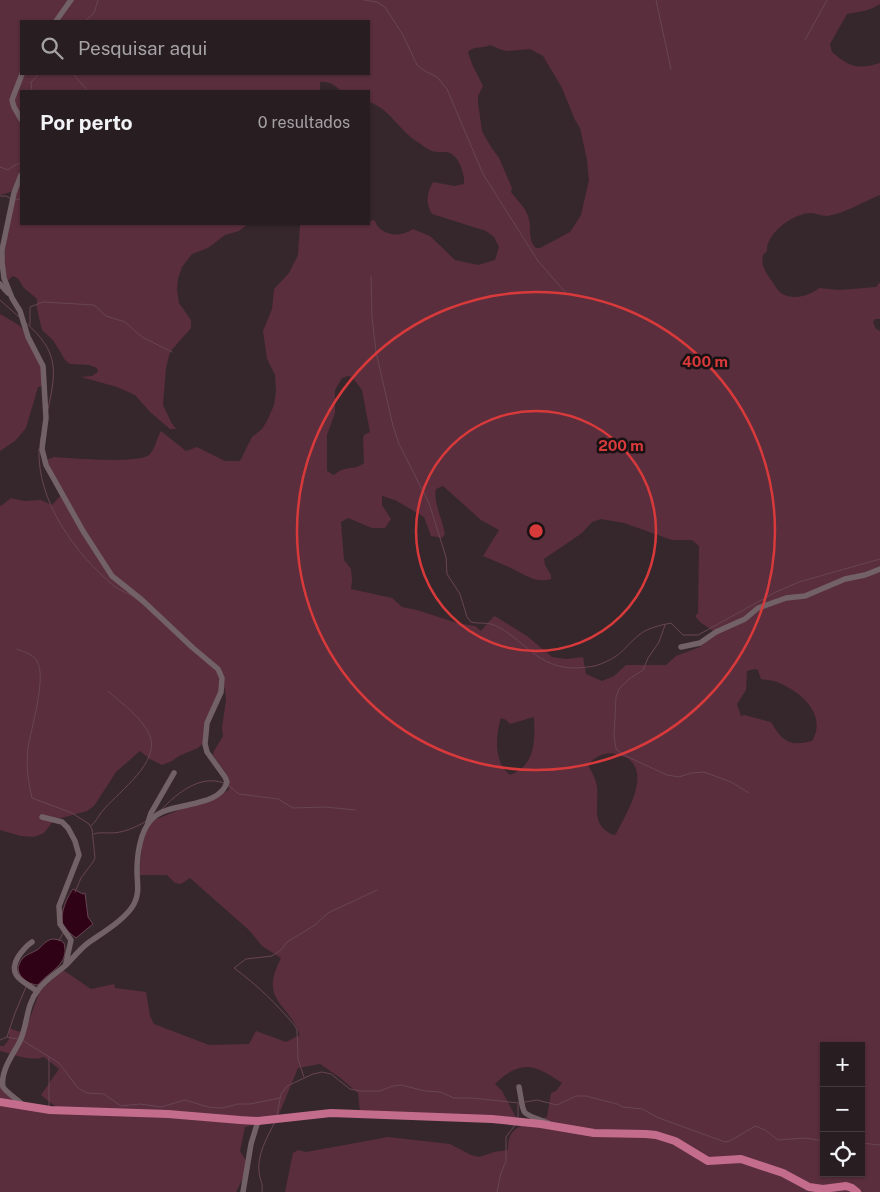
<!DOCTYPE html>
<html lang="pt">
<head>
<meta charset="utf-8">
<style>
  body { margin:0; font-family:"Public Sans",sans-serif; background:#30262a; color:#f1f3f6 }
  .controls { position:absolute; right:15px; bottom:15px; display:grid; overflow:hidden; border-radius:0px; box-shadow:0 1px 4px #0004 }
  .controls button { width:45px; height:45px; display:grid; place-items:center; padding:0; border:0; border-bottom:1px solid #443b3f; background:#281d21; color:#f1f3f6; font:25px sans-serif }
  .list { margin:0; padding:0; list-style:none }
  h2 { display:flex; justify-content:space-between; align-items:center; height:65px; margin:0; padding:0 20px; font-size:21px }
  h2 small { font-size:16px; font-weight:400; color:#a5a2a5 }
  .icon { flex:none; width:28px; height:28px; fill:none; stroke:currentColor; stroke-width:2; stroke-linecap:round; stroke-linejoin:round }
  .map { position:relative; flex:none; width:880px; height:1192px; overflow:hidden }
  .search { position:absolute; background:#281d21; box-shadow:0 1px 4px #0004; left:20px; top:20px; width:350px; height:55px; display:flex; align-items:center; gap:12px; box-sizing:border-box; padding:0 18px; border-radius:0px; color:#a5a2a5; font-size:19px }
  .panel { position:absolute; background:#281d21; box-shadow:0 1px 4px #0004; left:20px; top:90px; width:350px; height:135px; border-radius:0px }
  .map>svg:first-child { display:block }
</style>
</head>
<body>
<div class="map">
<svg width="880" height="1192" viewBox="0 0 880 1192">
  <rect width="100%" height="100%" fill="#36272c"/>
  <!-- green -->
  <g fill="#5a2e3d" fill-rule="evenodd">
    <path d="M0 0H880V4C870 11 858 12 847 14L830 44 832 52C850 67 857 70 880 63V195C865 201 841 215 826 216 821 216 816 213 811 213 794 213 766 233 767 251L763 255C761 264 764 269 769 277 773 282 776 289 781 293 792 301 810 296 819 288L839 290 876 287 880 282V319H875L873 322 876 329 880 331V1192H285L293 1153 298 1150 306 1152 388 1137 450 1144 471 1155 479 1157 494 1152 508 1150C507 1124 527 1125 547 1117L551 1093 556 1091 562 1083C534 1064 521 1059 495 1084L502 1091 517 1119 360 1113 358 1093 339 1077 320 1064 298 1068 277 1119 245 1127 240 1151 249 1166 236 1192H0V1085L23 1106 56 1107 41 1095 59 1069 44 1057C29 1062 14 1054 0 1051V1046H4L9 1039V1028L20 1032 25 1031 40 991 63 970 91 989 114 984 115 988 146 992 150 1016 154 1024 209 1045 249 1044 256 1031 286 1042 300 1035C287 1000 259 1002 281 958L262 946 250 931 190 878 181 884 175 883 167 875H139L142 846 149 822 229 790 227 775 213 755 214 751 223 736 222 728 226 700 225 688 219 696 209 720 207 739 198 748 179 756 172 761 162 765 150 759 140 751 116 772 94 806 87 811 54 820 44 833 34 837 21 836 0 830V505L1 506 11 498 24 501 41 500 52 505 63 493 55 480 46 460 54 457C71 458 138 464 149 455 156 448 156 439 161 431L186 451 197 447 225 461H240L252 437 262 429 268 419 274 405 276 391 275 375 267 359 263 331 272 309 274 289 289 273 298 255 300 224H369V222L373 220 375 221C380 236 401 238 413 229L430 236 455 260 478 265 495 260 499 247 494 237 486 231 432 214C425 202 427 193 433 182L454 186 464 184C465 177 461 165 457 159 449 148 441 154 432 151 427 149 421 144 416 141 399 130 389 108 369 102V91H341C335 85 329 81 320 82V91H21V224H248L239 231 225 235 208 248 192 254 182 267 178 279 177 290 179 303 191 320V328L170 352 166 368 163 405 171 422 176 429H170L150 412 135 395 117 387 81 377 92 376 98 372 97 368 89 365 70 364 65 360 53 340 42 330 37 309V299C33 295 28 292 24 288 20 283 20 278 13 276L7 281 3 263 14 191 0 195ZM21 21H369V74H21ZM490 45 502 50 508 51 530 49 543 56 562 88 575 120 580 128 587 160 589 180 581 215 570 232 540 248H536C527 240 532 227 528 216 525 207 517 200 511 192L512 188 499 158 491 147 482 131 478 103V96L483 86 472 64 468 52C475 45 483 49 490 45ZM348 376 352 377 362 390 370 432 364 435 363 439 364 463C352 472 347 464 334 475L327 471V435L335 413V390L342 378ZM443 486 481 520 499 530 483 556C492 560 500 563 509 567 522 573 535 584 551 579V575L545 565 544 559 582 533 592 522 601 519 624 523 672 540H692L699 546 698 613 695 616 700 622 716 633 700 647 676 656 666 665H626L614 676 602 681 586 674 583 657 566 659 552 657 527 636 498 618 494 616 481 631 475 626 457 623 417 610 402 607 392 598 351 589 352 580 351 569 344 560 341 522 348 518 372 528H385L391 519 382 505V496L395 500 424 517 431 536 442 538 445 534C443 520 433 504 436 489ZM755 669 758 670 761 679C766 680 772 680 777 682 800 691 828 714 812 741 789 747 782 741 771 722L744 715 741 716 737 704 746 690 747 671ZM534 717C535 740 536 765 510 775 494 763 495 736 501 718L506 720 510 724ZM612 753C617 755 623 756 627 758 652 773 625 816 616 834L614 835C590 825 599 807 597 787 596 779 592 772 588 765 596 756 601 754 612 753ZM824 1046H861V1173H824Z"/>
    <path d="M0 314 14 322 21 327 39 356 44 386 38 387 26 428 15 441 0 451Z"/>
  </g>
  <!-- water -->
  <g fill="#300216" stroke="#684554">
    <path d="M73 889 83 894 85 893 88 917 93 924 76 938C72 935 67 931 64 927 58 917 67 897 73 889Z"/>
    <path d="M53 939 60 940 64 943C70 965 49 971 38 985 24 984 11 971 23 958 27 954 32 953 37 950 43 946 45 940 53 939Z"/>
  </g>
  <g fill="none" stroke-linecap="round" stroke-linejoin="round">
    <!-- stream -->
    <g stroke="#684554" stroke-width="1">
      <path d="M364 0 377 2 385 7 403 35 417 65 425 71 437 77 447 89 483 174 538 261 566 293"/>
      <path d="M656 0 671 69"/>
      <path d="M85 21 94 13 98 0"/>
      <path d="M805 40 827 0"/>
      <path d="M73 74 88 91"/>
      <path d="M32 91 31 82 39 74"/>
      <path d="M0 167 8 170 15 165 21 163"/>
      <path d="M0 196H6L11 199"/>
      <path d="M15 200 21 199"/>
      <path d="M371 276 372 317 376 352 393 426 399 444 429 503 446 557 447 574 460 594 467 617 471 622C479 624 486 622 494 625 525 639 537 669 577 668 587 667 595 667 603 663 623 655 625 646 639 635 647 628 661 625 671 623L683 635H698L776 592 799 582 880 559"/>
      <path d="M0 300 19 317"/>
      <path d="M26 323C58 351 57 369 48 409"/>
      <path d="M30 325V307L43 302 94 305 106 316 125 322 142 337 172 352"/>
      <path d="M40 445 41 437"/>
      <path d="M39 449C37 502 75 553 114 586 120 591 128 593 134 597 141 602 148 609 154 615"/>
      <path d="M665 625 659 642 648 658 643 670 629 679 619 689 616 697 614 736 616 749 624 755 667 775 679 777 691 773 704 772 731 782 749 793"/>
      <path d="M17 649C24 652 33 654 37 661 47 677 31 728 28 748 26 766 28 781 32 798L72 813 89 824 92 829 95 858 93 862 81 878 75 892"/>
      <path d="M228 785 239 794 278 799 293 808 325 807 356 810"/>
      <path d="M161 810C177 793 200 774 224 783"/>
      <path d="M91 826C97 821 99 814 105 808 120 791 160 762 150 736 142 717 122 704 108 691"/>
      <path d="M94 834C99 832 104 833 110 833 123 833 134 828 145 822"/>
      <path d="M59 941 63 933"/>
      <path d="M7 1037 15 1013 26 987"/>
      <path d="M0 1040 7 1037 18 1039"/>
      <path d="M22 1040 59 1063 78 1088 87 1093 104 1094 121 1106 140 1104 161 1107 185 1100 208 1107 222 1108 238 1104H250L280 1098"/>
      <path d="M304 1077 298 1059 297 1030 295 1026C277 1004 257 985 234 968L246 959 272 956 281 950 287 942 315 925 328 913 377 890"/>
      <path d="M525 1102 537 1100 557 1105 576 1096H586L617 1104 623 1107 642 1109 659 1118 725 1142 730 1141 755 1126 765 1130 778 1140 805 1138 824 1141"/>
      <path d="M49 1106V1057"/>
      <path d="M277 1115 281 1094 287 1086 313 1074 322 1072 331 1074 350 1089 360 1091H380L393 1086 401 1085 425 1091 440 1092 454 1098H472L519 1103"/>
      <path d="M518 1117V1104"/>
      <path d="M861 1143 880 1145"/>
      <path d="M262 1192C263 1180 260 1182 259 1172 257 1155 267 1137 275 1122"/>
      <path d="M497 1192 501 1173 506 1161V1137L515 1125"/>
    </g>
    <!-- minor -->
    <g stroke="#726166" stroke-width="5.5">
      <path d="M56 21 71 0"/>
      <path d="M21 119 14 107 12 100 22 74"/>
      <path d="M21 175 14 193 2 250V262L4 278 12 298 20 311 28 337 43 366 46 418 42 449 46 465 83 531 112 576 142 600 193 648 218 669 222 678 221 692 207 723 205 744 207 752 225 777 227 782C219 810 168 800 151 820 140 832 137 855 137 871 137 883 140 893 134 904 126 919 102 933 88 943 79 950 74 957 66 965 57 973 45 980 38 990 25 1006 28 1027 19 1043 12 1056 0 1072 3 1087 8 1094 17 1099 23 1105"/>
      <path d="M0 284 8 293"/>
      <path d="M681 647 700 643 716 632 745 619 758 608 786 598 805 596 845 579 865 575 880 569"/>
      <path d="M42 817 62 822 68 828 75 841 79 855 59 906 60 924 71 940 66 963"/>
      <path d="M148 822 151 813 174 773"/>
      <path d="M32 942C26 946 22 951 18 957 7 976 23 981 37 991"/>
      <path d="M519 1087C525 1119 519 1111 548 1123"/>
      <path d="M243 1192 251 1144 258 1121"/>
    </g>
    <!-- major -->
    <path stroke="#c46c8c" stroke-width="8" d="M0 1102 50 1110 168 1114 240 1120 258 1121 331 1113 492 1119 541 1124 594 1133 646 1134 656 1135 675 1141 708 1161 741 1159 783 1173 809 1187 823 1189 846 1186 852 1188 857 1192"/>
  </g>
  <!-- distance rings -->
  <g fill="none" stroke="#d83a3b" stroke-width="2.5">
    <circle cx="536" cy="531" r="120"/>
    <circle cx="536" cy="531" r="239"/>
  </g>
  <circle cx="536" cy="531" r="8" fill="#d83a3b" stroke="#191214" stroke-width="2.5"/>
  <g font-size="15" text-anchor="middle" font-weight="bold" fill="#d83a3b" stroke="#191214" stroke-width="5" stroke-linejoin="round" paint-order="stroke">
    <text x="705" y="367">400 m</text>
    <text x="621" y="451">200 m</text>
  </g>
</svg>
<div class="controls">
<button>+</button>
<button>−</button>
<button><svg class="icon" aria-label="locate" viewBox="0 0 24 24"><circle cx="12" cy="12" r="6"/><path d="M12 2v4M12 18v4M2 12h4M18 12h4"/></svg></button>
</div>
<div class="search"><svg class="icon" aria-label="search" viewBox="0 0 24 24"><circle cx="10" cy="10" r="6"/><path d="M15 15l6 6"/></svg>Pesquisar aqui</div>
<section class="panel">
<h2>Por perto<small>0 resultados</small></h2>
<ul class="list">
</ul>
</section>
</div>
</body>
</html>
